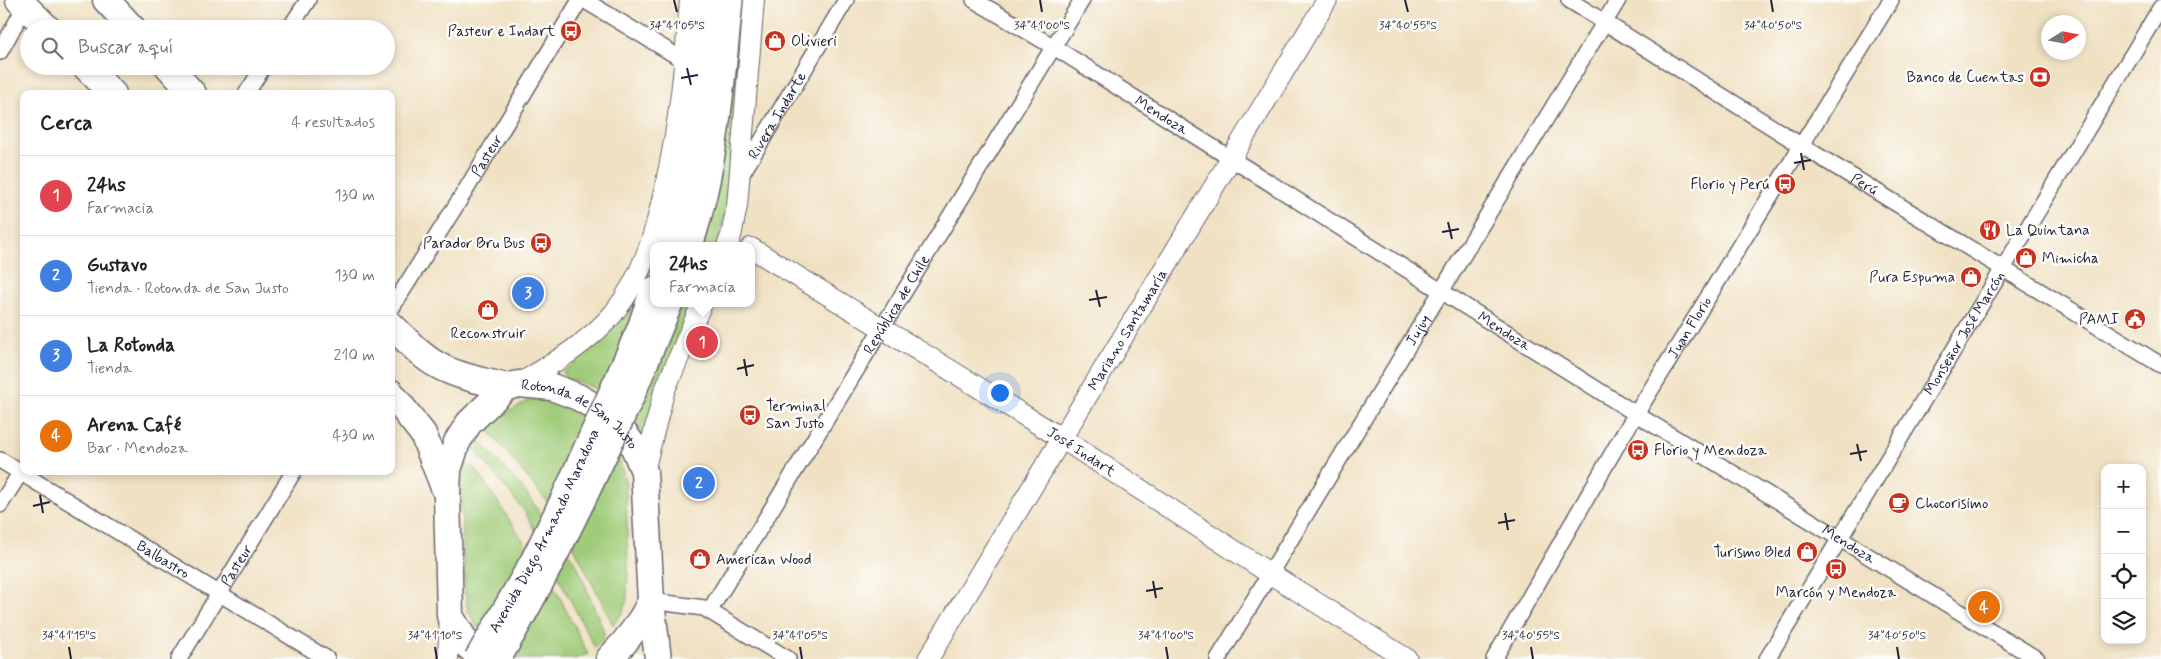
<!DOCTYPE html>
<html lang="es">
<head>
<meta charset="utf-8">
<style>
  body { margin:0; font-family:Mynerve,sans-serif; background:#f6f6f6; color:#222 }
  .controls { position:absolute; right:15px; bottom:15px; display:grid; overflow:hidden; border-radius:10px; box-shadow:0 2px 8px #0003 }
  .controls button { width:45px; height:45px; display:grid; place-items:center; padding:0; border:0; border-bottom:1px solid #e0e0e0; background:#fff; color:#222; font:25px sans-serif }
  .compass { position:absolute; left:2041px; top:15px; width:45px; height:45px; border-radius:50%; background:#fff; box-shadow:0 2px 8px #0003; rotate:79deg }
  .you { position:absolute; left:999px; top:392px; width:18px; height:18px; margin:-12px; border:4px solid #fff; border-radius:50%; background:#1a73e8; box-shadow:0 0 0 8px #1a73e833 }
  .badge { display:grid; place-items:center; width:32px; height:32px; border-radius:50%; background:#c8321e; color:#fff; font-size:16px; font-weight:700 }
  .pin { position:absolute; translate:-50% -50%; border:2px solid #fff; box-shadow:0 1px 5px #0006 }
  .popup { position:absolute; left:650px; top:242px; width:105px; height:65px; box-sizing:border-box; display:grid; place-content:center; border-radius:10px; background:#fff; filter:drop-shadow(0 1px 4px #0005); font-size:16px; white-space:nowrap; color:#767676 }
  .popup b { font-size:19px; color:#222 }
  .popup::after { content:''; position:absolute; left:50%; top:100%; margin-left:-10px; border:10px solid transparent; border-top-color:#fff }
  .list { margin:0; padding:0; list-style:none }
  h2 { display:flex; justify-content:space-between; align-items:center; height:65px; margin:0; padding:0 20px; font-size:21px }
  h2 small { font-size:16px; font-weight:400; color:#767676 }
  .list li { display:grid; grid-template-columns:32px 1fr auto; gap:15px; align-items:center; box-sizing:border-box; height:80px; padding:0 20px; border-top:1px solid #e0e0e0 }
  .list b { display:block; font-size:19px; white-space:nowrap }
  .list p { margin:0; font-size:16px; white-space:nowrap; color:#767676 }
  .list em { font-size:16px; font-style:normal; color:#767676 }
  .icon { flex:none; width:28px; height:28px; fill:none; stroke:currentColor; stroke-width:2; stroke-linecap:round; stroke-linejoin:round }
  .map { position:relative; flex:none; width:2161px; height:659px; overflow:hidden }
  .search { position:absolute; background:#fff; box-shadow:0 2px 8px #0003; left:20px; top:20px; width:375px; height:55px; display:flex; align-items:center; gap:12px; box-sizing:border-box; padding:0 18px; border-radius:28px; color:#767676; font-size:19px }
  .panel { position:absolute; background:#fff; box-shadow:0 2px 8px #0003; left:20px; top:90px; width:375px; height:385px; border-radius:10px }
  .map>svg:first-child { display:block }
</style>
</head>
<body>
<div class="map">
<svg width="2161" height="659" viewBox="0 0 2161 659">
  <rect width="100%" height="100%" fill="#fdfcf7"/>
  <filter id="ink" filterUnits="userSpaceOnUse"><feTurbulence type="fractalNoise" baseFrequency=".02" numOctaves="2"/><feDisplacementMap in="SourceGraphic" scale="10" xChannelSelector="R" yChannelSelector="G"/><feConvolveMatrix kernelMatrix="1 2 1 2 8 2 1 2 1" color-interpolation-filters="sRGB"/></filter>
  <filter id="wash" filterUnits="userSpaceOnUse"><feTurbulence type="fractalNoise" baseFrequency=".0096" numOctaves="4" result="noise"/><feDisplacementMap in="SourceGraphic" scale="20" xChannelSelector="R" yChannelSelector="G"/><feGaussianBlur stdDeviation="1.12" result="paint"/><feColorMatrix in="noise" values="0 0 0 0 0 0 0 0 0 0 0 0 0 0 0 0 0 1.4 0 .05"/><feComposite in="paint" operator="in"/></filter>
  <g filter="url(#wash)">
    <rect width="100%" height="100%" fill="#f0e1c3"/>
    <!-- green -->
    <g fill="#a0cc79" stroke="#61775a">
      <path d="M741 0H749L732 184 717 246H703L718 189Z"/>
      <path d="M653 259V270L612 376 646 401 682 303H694L645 434H642C623 406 600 385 566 379L562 372C610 341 626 307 653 259Z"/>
      <path d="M532 399 553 401 588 415 618 455 626 484 628 568 627 599 623 612 613 625 576 551 549 504 484 425Z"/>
      <path d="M478 439 524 490 577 565 604 632 603 640 595 648 525 512 474 449V445Z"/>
      <path d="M465 463 476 469 557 592 588 654 576 659H516L480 632 468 611 465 593 461 492V474Z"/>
    </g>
  </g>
  <g filter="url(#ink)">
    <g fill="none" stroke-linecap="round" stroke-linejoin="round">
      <!-- minor casing -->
      <g stroke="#6a656b" stroke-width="18">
        <g id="minor">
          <path d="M584 0 685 61"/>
          <path id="s1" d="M974 0 1054 47 1636 414 2037 659"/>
          <path id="s2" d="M1569 0 1802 146 2161 365"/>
          <path d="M289 29 308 0"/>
          <path d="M0 52 28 1"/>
          <path d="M246 94 264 66"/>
          <path id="s3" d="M740 177 846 0"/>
          <path id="s4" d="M391 309 467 188 580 0"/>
          <path id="s5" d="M0 460 327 659"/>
          <path d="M0 505 24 467"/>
          <path d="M651 601 704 608 788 659"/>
          <path id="s6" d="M710 610 1082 0"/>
          <path id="s7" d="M179 659 294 471"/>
          <path id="s8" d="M1218 659 1618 0"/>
          <path id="s9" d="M1494 659 1620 440 1891 0"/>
          <path id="s10" d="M1767 659 2161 7"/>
        </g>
      </g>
      <!-- tertiary casing -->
      <g stroke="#6a656b" stroke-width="22">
        <g id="tertiary">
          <path d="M727 246 731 236 737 206 754 0"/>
          <path id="s11" d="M751 248 1061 438 1269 573 1407 659"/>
          <path d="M519 384C552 364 587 344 613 314 645 274 657 227 667 177 680 119 685 60 690 0"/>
          <path d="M644 471 664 392 702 303"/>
          <path d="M448 659 450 616"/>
          <path id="s12" d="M928 659 1327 0"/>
        </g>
      </g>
      <!-- primary casing -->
      <g stroke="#6a656b" stroke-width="28">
        <g id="primary">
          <path d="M667 246C693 166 700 83 708 0"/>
          <path d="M690 246C716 166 722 83 730 0"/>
          <path d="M614 387 640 328 653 290"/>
          <path d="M630 400 670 303"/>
        </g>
      </g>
      <!-- trunk casing -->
      <g stroke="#6a656b" stroke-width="29">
        <g id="trunk">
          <path d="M19 0 48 29"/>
          <path d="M106 0 133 29"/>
          <path d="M85 66 113 94"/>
          <path d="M168 66 193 94"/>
          <path d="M391 325C406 339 420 356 439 366 459 377 484 381 506 387"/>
          <path d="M391 393 423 434 445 490"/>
          <path id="s13" d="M483 659 469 647 450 616 447 494 448 470 457 442 469 423 506 387 519 384 552 387 578 397 597 408 619 427 633 445 644 471 651 601 658 659"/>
          <path d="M609 659C626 642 641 623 651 601"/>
        </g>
      </g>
      <!-- minor -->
      <use href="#minor" stroke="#fff" stroke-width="15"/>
      <!-- tertiary -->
      <use href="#tertiary" stroke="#fff" stroke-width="20"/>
      <!-- primary -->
      <use href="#primary" stroke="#fff" stroke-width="25"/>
      <!-- trunk -->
      <use href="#trunk" stroke="#fff" stroke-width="26"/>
      <!-- primary-bridge casing -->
      <g stroke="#6a656b" stroke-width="28" stroke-linecap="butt">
        <g id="primary-bridge">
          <path id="s14" d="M477 659 533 561 563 500 614 387"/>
          <path d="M498 659C548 575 589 488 630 400"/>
        </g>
      </g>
      <!-- primary-bridge -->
      <use href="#primary-bridge" stroke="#fff" stroke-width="25"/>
    </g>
  </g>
  <!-- ticks -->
  <path fill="none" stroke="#22223b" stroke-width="2" d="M674 0 677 12M1040 0 1042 12M1405 0 1408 12M1771 0 1773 12M687 68 691 85M681 78 698 75M1801 153 1804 170M1794 163 1811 160M1448 222 1452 239M1442 232 1459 229M1096 290 1100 307M1089 300 1107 297M744 359 747 376M737 369 754 365M1857 444 1861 461M1850 454 1867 451M40 495 43 513M33 506 50 502M1505 513 1508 530M1498 523 1515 520M1153 581 1156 598M1146 591 1163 588M69 647 71 659M435 647 437 659M800 647 802 659M1166 647 1168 659M1531 647 1533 659M1897 647 1899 659"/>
  <!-- icons -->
  <defs>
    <g id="bus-disc" transform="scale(1.125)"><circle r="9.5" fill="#c8321e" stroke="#fdfcf7"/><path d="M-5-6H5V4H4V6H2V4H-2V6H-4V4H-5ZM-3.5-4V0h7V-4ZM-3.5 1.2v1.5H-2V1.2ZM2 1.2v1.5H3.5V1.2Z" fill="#fff"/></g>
    <g id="shop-disc" transform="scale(1.125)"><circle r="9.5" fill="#c8321e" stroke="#fdfcf7"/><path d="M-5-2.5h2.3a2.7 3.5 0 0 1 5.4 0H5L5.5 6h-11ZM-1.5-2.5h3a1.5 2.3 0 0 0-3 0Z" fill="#fff"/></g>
    <g id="bank-disc" transform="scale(1.125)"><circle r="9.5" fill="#c8321e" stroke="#fdfcf7"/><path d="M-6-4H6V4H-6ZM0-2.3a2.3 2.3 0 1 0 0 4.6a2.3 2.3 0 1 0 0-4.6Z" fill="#fff"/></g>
    <g id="restaurant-disc" transform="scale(1.125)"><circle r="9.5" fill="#c8321e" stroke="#fdfcf7"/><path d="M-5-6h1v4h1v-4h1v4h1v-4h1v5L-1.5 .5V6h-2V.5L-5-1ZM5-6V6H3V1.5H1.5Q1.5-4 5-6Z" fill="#fff"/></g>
    <g id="civic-disc" transform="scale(1.125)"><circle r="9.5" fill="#c8321e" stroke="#fdfcf7"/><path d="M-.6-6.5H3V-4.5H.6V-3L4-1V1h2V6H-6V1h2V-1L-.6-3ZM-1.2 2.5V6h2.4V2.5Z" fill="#fff"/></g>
    <g id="cafe-disc" transform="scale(1.125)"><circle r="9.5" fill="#c8321e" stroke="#fdfcf7"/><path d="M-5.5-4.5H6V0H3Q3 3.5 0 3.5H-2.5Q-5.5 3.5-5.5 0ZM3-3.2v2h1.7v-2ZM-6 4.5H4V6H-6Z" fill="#fff"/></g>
  </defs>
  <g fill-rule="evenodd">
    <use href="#bus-disc" x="571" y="31"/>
    <use href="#shop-disc" x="775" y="41"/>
    <use href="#bank-disc" x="2040" y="77"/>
    <use href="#bus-disc" x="1785" y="184"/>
    <use href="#restaurant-disc" x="1990" y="230"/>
    <use href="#bus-disc" x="541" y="243"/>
    <use href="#shop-disc" x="2026" y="258"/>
    <use href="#shop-disc" x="1971" y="277"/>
    <use href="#shop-disc" x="488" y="310"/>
    <use href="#civic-disc" x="2135" y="319"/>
    <use href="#bus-disc" x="750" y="415"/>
    <use href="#bus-disc" x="1638" y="450"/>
    <use href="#cafe-disc" x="1899" y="503"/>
    <use href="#shop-disc" x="1807" y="552"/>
    <use href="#shop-disc" x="700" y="559"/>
    <use href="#bus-disc" x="1836" y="569"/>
  </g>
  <g text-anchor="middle" stroke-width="5" stroke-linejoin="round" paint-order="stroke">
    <!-- poi labels -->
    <g font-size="15" fill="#22223b" stroke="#fdfcf7" text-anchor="end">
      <text x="555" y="36">Pasteur e Indart</text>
      <text x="791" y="46" text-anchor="start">Olivieri</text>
      <text x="2024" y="82">Banco de Cuentas</text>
      <text x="1769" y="189">Florio y Perú</text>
      <text x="2006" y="235" text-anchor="start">La Quintana</text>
      <text x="525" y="248">Parador Bru Bus</text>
      <text x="2042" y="263" text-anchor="start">Mimicha</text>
      <text x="1955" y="282">Pura Espuma</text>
      <text x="2119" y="324">PAMI</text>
      <text x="488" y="338" text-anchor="middle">Reconstruir</text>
      <text x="766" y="411" text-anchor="start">Terminal<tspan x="766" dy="17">San Justo</tspan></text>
      <text x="1654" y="455" text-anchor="start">Florio y Mendoza</text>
      <text x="1915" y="508" text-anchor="start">Chocorisimo</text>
      <text x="1791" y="557">Turismo Bled</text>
      <text x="716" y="564" text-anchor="start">American Wood</text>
      <text x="1836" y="597" text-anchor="middle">Marcón y Mendoza</text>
    </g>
    <!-- street labels -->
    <g font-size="15" fill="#22223b" stroke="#fdfcf7">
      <text dy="5" stroke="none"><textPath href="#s3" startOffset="72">Rivera Indarte</textPath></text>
      <text dy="5" stroke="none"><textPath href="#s1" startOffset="220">Mendoza</textPath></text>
      <text dy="5" stroke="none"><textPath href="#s4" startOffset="181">Pasteur</textPath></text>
      <text dy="5" stroke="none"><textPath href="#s2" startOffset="348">Perú</textPath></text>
      <text dy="5" stroke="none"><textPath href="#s6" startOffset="358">República de Chile</textPath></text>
      <text dy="5" stroke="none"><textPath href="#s9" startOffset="385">Juan Florio</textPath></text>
      <text dy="5" stroke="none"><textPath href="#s12" startOffset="385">Mariano Santamaría</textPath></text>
      <text dy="5" stroke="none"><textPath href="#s8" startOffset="385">Jujuy</textPath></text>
      <text dy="5" stroke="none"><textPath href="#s1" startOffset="625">Mendoza</textPath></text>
      <text dy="5" stroke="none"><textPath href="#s10" startOffset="381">Monseñor José Marcón</textPath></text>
      <text dy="5" stroke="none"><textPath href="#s13" startOffset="388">Rotonda de San Justo</textPath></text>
      <text dy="5" stroke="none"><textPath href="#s11" startOffset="388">José Indart</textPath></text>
      <text dy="5" stroke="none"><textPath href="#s14" startOffset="145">Avenida Diego Armando Maradona</textPath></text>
      <text dy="5" stroke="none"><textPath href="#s1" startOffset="1030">Mendoza</textPath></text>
      <text dy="5" stroke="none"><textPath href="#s5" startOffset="191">Balbastro</textPath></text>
      <text dy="5" stroke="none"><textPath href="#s7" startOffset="110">Pasteur</textPath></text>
    </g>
  </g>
  <g font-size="12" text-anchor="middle" fill="#22223b" stroke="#fdfcf7" stroke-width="5" stroke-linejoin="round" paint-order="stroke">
    <text x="677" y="29">34°41'05"S</text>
    <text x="1042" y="29">34°41'00"S</text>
    <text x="1408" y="29">34°40'55"S</text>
    <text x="1773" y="29">34°40'50"S</text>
    <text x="69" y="639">34°41'15"S</text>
    <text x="435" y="639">34°41'10"S</text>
    <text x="800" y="639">34°41'05"S</text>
    <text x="1166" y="639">34°41'00"S</text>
    <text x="1531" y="639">34°40'55"S</text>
    <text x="1897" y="639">34°40'50"S</text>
  </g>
</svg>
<div class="controls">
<button>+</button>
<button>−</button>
<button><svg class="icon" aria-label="locate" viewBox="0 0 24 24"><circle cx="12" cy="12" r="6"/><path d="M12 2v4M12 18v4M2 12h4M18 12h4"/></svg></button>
<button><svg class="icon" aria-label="layers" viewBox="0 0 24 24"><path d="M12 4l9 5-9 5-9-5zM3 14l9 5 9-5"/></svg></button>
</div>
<svg class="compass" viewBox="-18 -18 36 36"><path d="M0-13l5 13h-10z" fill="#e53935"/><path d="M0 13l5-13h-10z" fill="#767676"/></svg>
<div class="you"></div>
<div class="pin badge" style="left:702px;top:342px;background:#e0444e">1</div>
<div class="popup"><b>24hs</b>Farmacia</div>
<div class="pin badge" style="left:699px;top:483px;background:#3f7fe0">2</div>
<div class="pin badge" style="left:528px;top:293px;background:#3f7fe0">3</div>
<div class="pin badge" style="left:1984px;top:607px;background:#e8710a">4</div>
<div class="search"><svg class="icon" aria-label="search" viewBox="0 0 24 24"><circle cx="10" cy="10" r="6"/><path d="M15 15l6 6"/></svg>Buscar aquí</div>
<section class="panel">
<h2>Cerca<small>4 resultados</small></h2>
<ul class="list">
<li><span class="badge" style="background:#e0444e">1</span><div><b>24hs</b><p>Farmacia</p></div><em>130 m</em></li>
<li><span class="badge" style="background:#3f7fe0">2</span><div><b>Gustavo</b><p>Tienda · Rotonda de San Justo</p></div><em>130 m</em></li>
<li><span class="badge" style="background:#3f7fe0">3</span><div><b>La Rotonda</b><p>Tienda</p></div><em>210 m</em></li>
<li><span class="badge" style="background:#e8710a">4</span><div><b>Arena Café</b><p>Bar · Mendoza</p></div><em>430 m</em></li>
</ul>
</section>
</div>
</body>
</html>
